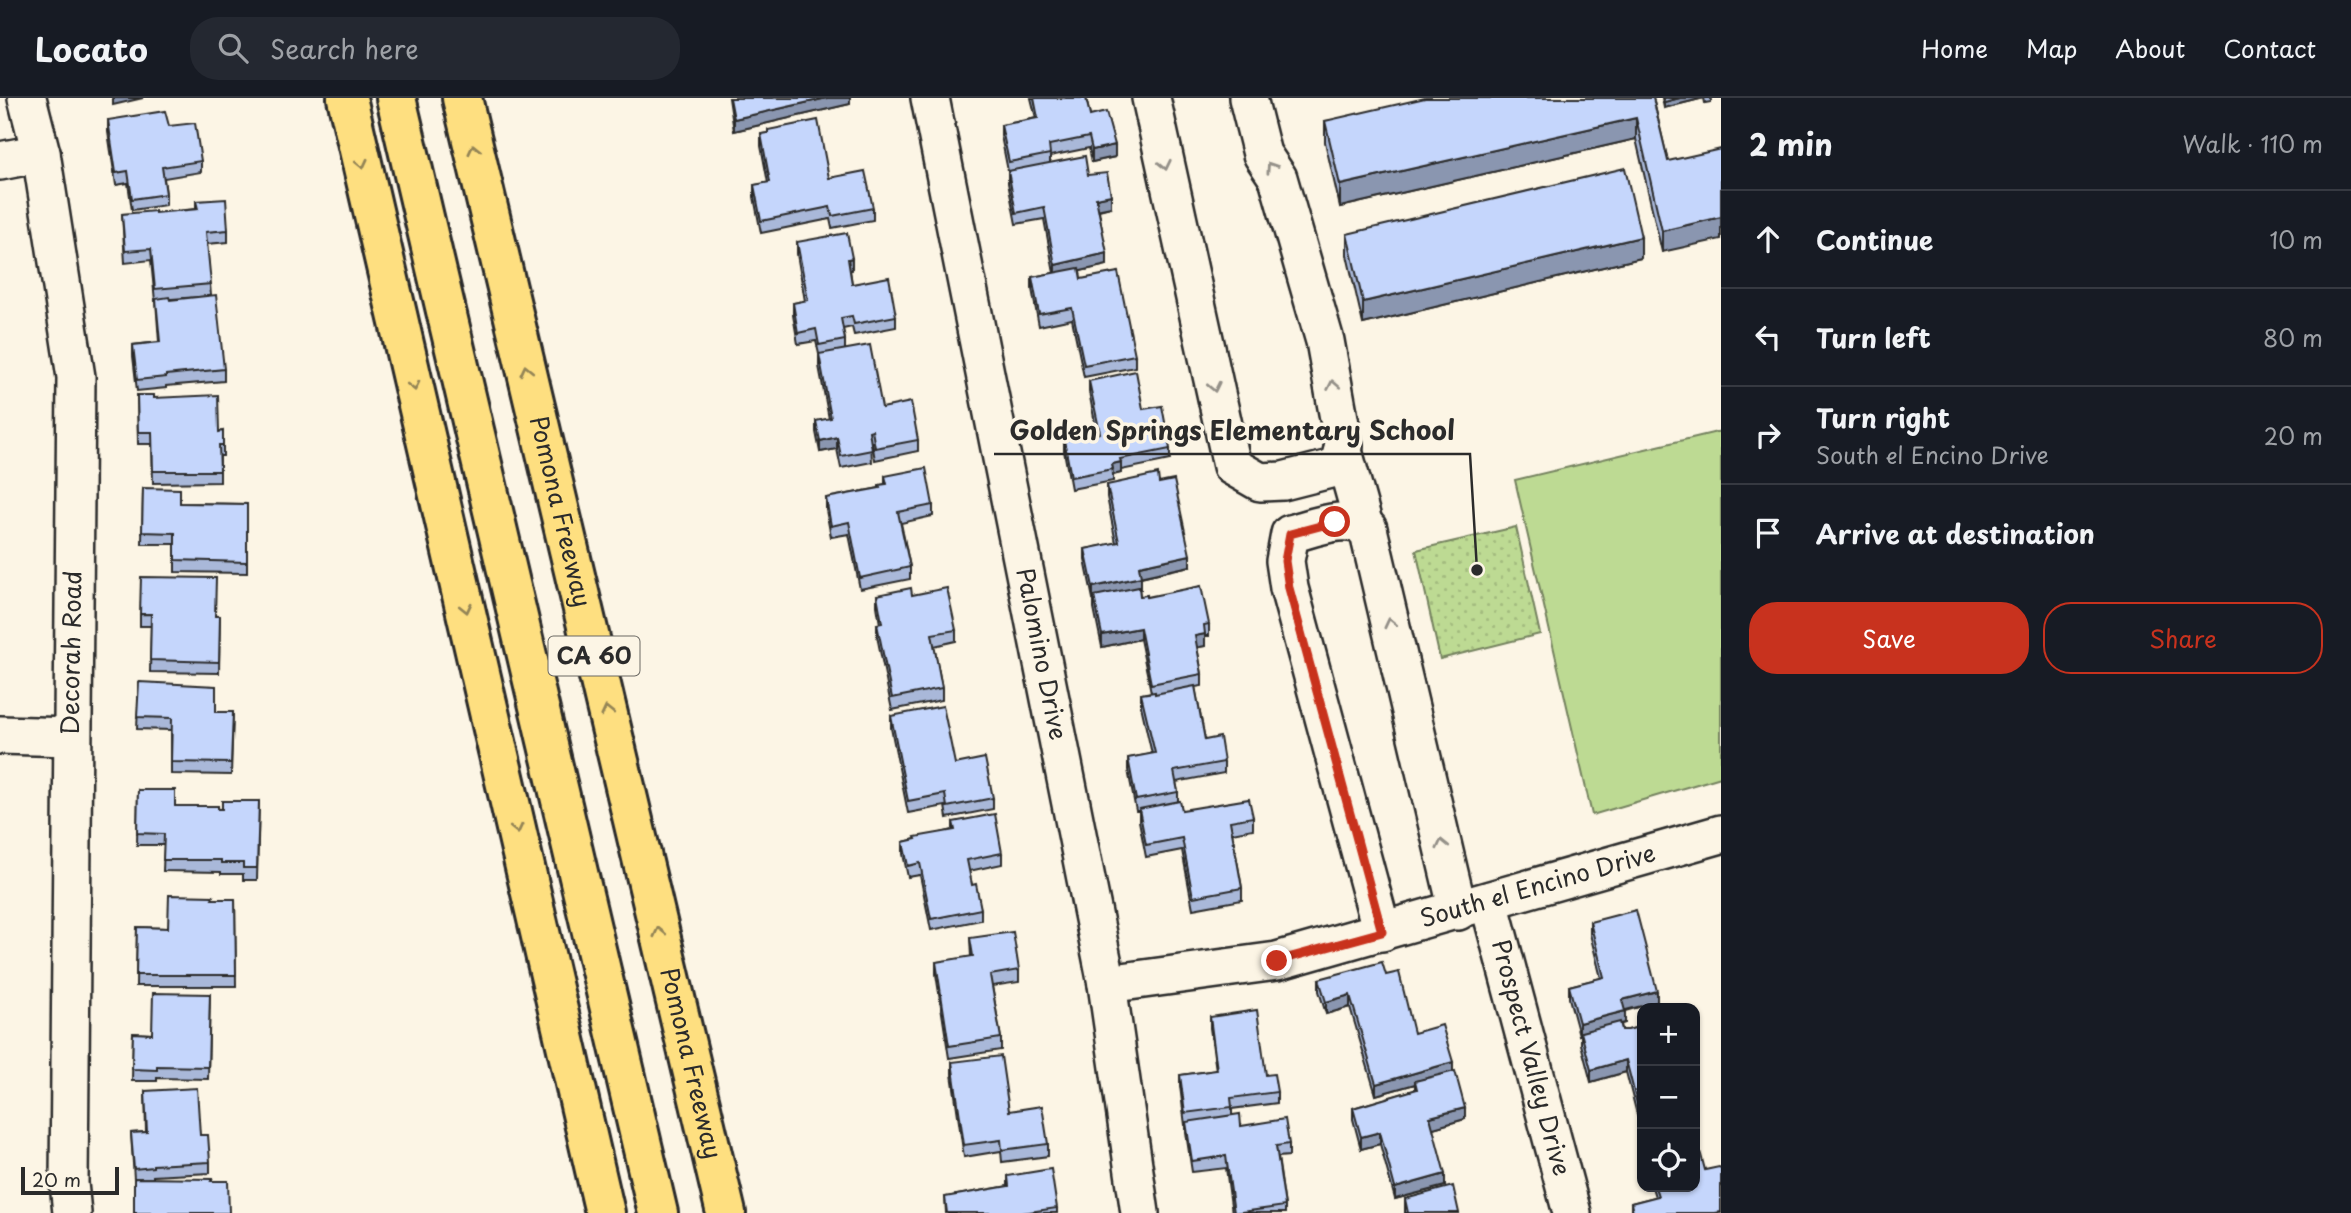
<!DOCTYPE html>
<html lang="en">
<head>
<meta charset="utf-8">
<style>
  body { margin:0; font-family:"Playpen Sans",sans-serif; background:#242831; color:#f1f3f6 }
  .controls { position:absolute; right:21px; bottom:21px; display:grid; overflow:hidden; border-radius:14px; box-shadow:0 2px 5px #0004 }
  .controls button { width:63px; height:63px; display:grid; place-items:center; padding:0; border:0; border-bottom:2px solid #363941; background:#171b24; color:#f1f3f6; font:35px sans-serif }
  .scale { position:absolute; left:21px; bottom:18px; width:98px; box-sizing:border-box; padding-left:7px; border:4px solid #2b2b2b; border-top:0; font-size:19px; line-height:24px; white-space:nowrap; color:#2b2b2b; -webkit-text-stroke:5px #fcf5e5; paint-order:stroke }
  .stop { position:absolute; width:21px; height:21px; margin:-16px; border:5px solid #c8321e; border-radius:50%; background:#fff }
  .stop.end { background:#c8321e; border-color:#fff; box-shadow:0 2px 7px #0008 }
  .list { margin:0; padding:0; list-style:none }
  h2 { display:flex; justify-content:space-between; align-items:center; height:91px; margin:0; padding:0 28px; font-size:30px }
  h2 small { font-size:23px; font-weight:400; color:#9ea1a6 }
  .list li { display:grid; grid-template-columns:46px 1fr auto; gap:21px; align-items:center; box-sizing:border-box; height:98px; padding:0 28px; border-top:2px solid #363941 }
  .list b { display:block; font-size:26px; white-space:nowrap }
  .list p { margin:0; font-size:23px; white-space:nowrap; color:#9ea1a6 }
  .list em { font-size:23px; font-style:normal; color:#9ea1a6 }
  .actions { display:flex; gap:14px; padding:21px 28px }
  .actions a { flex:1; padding:16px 0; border:2px solid #c8321e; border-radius:28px; text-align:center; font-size:24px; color:#c8321e }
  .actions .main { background:#c8321e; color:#fff }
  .icon { flex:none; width:38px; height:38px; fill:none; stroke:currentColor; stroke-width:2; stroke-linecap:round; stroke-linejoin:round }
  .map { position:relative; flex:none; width:1721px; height:1115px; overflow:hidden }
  header { display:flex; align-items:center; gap:42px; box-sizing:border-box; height:98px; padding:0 35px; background:#171b24; border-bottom:2px solid #363941 }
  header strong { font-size:33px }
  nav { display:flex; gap:38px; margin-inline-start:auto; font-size:24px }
  .search { width:490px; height:63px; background:#242831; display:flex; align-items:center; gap:18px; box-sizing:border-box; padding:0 24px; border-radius:28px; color:#9ea1a6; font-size:26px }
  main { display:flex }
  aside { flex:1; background:#171b24 }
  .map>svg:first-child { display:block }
</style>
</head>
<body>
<header>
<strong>Locato</strong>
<div class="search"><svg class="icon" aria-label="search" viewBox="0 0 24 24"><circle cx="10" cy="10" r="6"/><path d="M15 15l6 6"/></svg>Search here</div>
<nav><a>Home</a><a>Map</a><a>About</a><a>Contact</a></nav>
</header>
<main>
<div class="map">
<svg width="1721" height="1115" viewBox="0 0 1721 1115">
  <defs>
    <pattern id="park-dots" width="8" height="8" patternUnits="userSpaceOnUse" patternTransform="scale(1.75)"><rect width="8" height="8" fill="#bdda93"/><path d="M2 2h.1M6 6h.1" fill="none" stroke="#a3bb7f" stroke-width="1.8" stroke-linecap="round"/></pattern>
  </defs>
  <rect width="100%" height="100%" fill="#fcf5e5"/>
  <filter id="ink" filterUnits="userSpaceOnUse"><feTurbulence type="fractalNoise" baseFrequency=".0143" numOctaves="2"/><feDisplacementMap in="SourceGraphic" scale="14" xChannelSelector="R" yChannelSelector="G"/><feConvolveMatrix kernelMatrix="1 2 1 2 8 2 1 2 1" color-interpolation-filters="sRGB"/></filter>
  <g filter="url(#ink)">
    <!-- grass -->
    <path fill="#bdda93" stroke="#74825f" stroke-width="2" d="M1721 333V679L1592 717 1515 382Z"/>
    <!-- park -->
    <path fill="url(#park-dots)" stroke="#74825f" stroke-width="2" d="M1516 429 1540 536 1440 561 1416 452Z"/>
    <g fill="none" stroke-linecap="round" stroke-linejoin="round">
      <!-- minor casing -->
      <g stroke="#2b2b2b" stroke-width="42">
        <g id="minor">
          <path d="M27 0 41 55 76 279 69 1085 72 1115"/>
          <path id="s1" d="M930 0 1107 886 1140 1115"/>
          <path d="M1151 0 1232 368 1260 384 1283 383 1338 369 1344 348 1325 243 1278 80 1262 56 1248 0"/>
          <path d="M0 63 41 55"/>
          <path d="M1343 353 1364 428"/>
          <path d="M0 637 71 639"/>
          <path id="s2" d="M1489 804 1572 1115"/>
          <path d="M1382 834 1289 490 1285 463 1290 436C1314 430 1346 415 1368 431L1458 813"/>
          <path id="s3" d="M1107 886 1277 863 1721 736"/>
        </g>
      </g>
      <!-- highway casing -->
      <g stroke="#2b2b2b" stroke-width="44">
        <g id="highway">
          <path d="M347 0 605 1115"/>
          <path d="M396 0 658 1115"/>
          <path id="s4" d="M462 0 726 1115"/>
        </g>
      </g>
      <!-- minor -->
      <use href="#minor" stroke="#fcf5e5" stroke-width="37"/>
      <!-- highway -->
      <use href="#highway" stroke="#fedf80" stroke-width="38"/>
    </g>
    <!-- wall -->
    <g fill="#a9b8d9" stroke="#2b2b2b" stroke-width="2">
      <path d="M729 0H850V6L734 33Z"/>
      <path d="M1031 0H1086L1090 18 1115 59 1092 64 1089 50 1050 58V65L1088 77 1111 109 1099 112 1107 167 1080 173 1081 181 1135 257V269L1084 279 1072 221 1039 228 1032 191V179L1054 175 1044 121 1016 126 1008 85V73L1001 38V27L1036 20Z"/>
      <path d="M1653 0 1668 63 1662 154 1636 41 1340 109 1325 44V23Z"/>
      <path d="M1662 0H1711V4L1705 5 1704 0 1664 10Z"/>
      <path d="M108 22 169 28 201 63V74L164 80 166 96V107L132 112 128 85 116 87 108 34Z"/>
      <path d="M768 32 829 80 873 110V122L832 130 830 121 761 135 754 99V87L768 85 761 48V36L768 35Z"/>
      <path d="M196 103 228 132V144L207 146 211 198 170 201 224 271V283L166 288V290L137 293 133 258V247L159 244 156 203H155L151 162 125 165 122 116 155 115 196 111Z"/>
      <path d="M1347 136 1641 160 1363 226 1347 157Z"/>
      <path d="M797 144 852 172H850L852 186 896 218V229L854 237 852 229 843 231 845 242V251L882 310 918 342V353L875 362 872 344H871L872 364 841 370 837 351 820 354 816 334V323L829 321 819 268V256L816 243 798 246 793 217V205L805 203 797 156Z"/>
      <path d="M1089 283 1143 311 1170 351V362L1121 372V375L1113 377V383L1071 391 1064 353V342L1097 335 1089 294Z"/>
      <path d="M137 297 154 300 219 334 223 333V358H220V384L153 385 152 346H138Z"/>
      <path d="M885 378 933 407V418L901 425 910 469V481L860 491 849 436 831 439 826 412V400L879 390V387L885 386Z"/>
      <path d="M1159 385 1190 468 1141 479V491H1139L1140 498 1147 499 1209 526V538H1205V548L1197 549 1202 576V588L1195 589 1205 642 1224 664V675L1176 684 1178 694V703L1182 712 1253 719V731L1232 735 1242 790V802L1193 811 1182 752 1146 759 1139 723V713H1136L1128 672V660L1152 656 1141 608V596L1151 594 1140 541 1102 549 1094 510V501H1093L1085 462V451L1116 445 1107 399V387Z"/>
      <path d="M143 390 180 405 247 406V475L175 474V446H142Z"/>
      <path d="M877 497H912L956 532V543L934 548 942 590V602L892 612 877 538V526H880L877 508Z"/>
      <path d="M140 516 220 518 219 575 150 574 151 528H140Z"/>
      <path d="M139 584 216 614H233L231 677 171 676V632L137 631Z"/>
      <path d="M891 618 955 666 993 700V711L947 720 945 708 908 715 891 630Z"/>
      <path d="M138 692 175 708 222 711 259 703 257 782H243V776H221V774L163 773 164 747H137Z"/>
      <path d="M953 724 1002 755V766L969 773 972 787 981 811V822L931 832 920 777 908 779 903 756V744L953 732Z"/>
      <path d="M213 801H235L236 888H136L137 829 168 830Z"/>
      <path d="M1590 824 1657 904 1625 913V925L1621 926 1622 932H1628L1642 928 1640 1028 1626 974 1591 984 1581 946V936L1579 937 1569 900V888L1601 880 1590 836Z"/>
      <path d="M970 840 1019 872V884L992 888 1001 940V952L949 960 936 876V864L971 859Z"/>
      <path d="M1386 877 1414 935 1453 973 1465 1021 1433 1030 1445 1088 1395 1101 1380 1046 1361 1051 1353 1021V1010L1415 992V986L1376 997 1350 909 1326 916 1319 893V881Z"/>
      <path d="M210 896 208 981 157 980V983H132L133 935 152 936Z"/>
      <path d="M1210 919 1266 977 1277 994V1005L1232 1011V1017L1241 1028 1289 1046V1058L1278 1059 1285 1108V1115H1232L1226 1070 1192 1074 1186 1035V1027H1185L1180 988V977L1216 972 1210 930Z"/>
      <path d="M952 964 1048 1046V1058L1002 1064 1001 1053 964 1059 952 976Z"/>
      <path d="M145 993 200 1037 210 1064V1075L153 1078V1080L134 1081 131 1035 146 1034Z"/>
      <path d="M1641 1034H1642V1058L1640 1050V1038H1641Z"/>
      <path d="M1705 1072 1721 1115H1631V1105L1655 1099 1652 1089H1695Z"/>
      <path d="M1008 1078 1057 1110V1115H946L945 1099 1008 1088Z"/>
      <path d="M1405 1101 1459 1115H1405Z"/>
    </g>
    <!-- shaded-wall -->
    <g fill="#8a96b0" stroke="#2b2b2b" stroke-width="2">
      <path d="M113 0H143L113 7Z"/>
      <path d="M827 0H850V6L734 33V21Z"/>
      <path d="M1680 0H1704L1664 10V4Z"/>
      <path d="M1636 20V41L1340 109V87Z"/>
      <path d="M1115 47V59L1092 64V52Z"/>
      <path d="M1111 97V109L1096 112V100Z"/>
      <path d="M1721 119V141L1662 154V133Z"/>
      <path d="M1641 139V160L1363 226V204Z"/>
      <path d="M1107 155V167L1055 179V167Z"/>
      <path d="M852 160V172L848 173V161Z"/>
      <path d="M837 339V351L820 354V343Z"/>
      <path d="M1121 364V375L1113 377 1112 366Z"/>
      <path d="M1190 457V468L1139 479V468Z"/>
      <path d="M1141 479V491L1093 501V489Z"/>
      <path d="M1140 530V541L1102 549V537Z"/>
      <path d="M1205 536V548L1195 550V538Z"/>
      <path d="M1657 893V904L1622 913V902Z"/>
      <path d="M1350 897V909L1326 916V904Z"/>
      <path d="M1625 913V925L1579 937V925Z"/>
      <path d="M1626 962V974L1591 984V972Z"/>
      <path d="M1453 964V976L1415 983V986L1376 997V986Z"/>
      <path d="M1465 1010V1021L1430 1031V1019Z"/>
      <path d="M1642 1016V1028H1640V1017Z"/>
      <path d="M1380 1034V1046L1361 1051V1039Z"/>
      <path d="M1445 1076V1088L1395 1101V1090Z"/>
    </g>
    <!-- building -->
    <g fill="#c5d6fc" stroke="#2b2b2b" stroke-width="2">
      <path d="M730 0H827L734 21Z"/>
      <path d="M1034 0H1086L1090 18 1106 14 1115 47 1092 52 1089 39 1049 47 1050 56 1009 64 1001 27 1038 20Z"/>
      <path d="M1425 0H1653L1668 63 1721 51V119L1662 133 1636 20 1340 87 1325 23Z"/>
      <path d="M1663 0H1680L1664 4Z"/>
      <path d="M165 13 169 28 195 25 201 63 162 69 166 96 132 101 128 73 116 75 108 22Z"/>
      <path d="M818 22 829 80 865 73 873 110 832 118 830 109 761 123 754 87 770 84 761 36 768 35V32Z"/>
      <path d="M1085 58 1088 77 1107 75 1111 97 1096 100 1107 155 1055 167 1044 109 1016 115 1008 73Z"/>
      <path d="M1625 70 1641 139 1363 204 1347 136Z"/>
      <path d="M226 101 228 132 206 134 211 186 155 191 151 151 125 153 122 116 155 113V115L198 111 196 103Z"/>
      <path d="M847 135 852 160 848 161 852 186 889 179 896 218 854 226 852 218 841 220 845 242 819 247 816 231 798 235 793 205 808 202 797 144Z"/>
      <path d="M1079 170 1081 181 1118 174 1135 257 1084 267 1072 210 1039 216 1032 179Z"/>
      <path d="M216 197 224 271 166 277V279L137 282 133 247 160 244 156 201 169 199 170 202Z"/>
      <path d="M870 247 882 310 911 304 918 342 875 350 872 332 869 333 872 352 841 358 837 339 820 343 816 323 831 320 819 256Z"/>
      <path d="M1136 273 1143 311 1162 308 1170 351 1120 361 1121 364 1112 366 1113 371 1071 379 1064 342 1100 335 1089 283Z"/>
      <path d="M137 297H154V300L218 297 219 334 223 333V347H219L220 373H153L152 334H138Z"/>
      <path d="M926 370 933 407 898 414 910 469 860 480 849 424 831 428 826 400 880 390 879 387 887 386 885 378Z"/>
      <path d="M1158 376 1159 385 1174 382 1190 457 1139 468 1141 479 1093 489 1085 451 1119 444 1107 387Z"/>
      <path d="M143 390 180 391V405L247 406V464L175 462V435L142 434Z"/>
      <path d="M141 479 216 480 215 518H220L219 564 150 562 151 516H140Z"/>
      <path d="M1201 488 1209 526 1204 527 1205 536 1195 538 1202 576 1151 586 1140 530 1102 537 1094 498 1139 489 1140 498 1147 497V499Z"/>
      <path d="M911 490 912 497 947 490 956 532 932 536 942 590 892 600 877 526 882 525 877 497Z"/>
      <path d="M139 584 216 588V614H233L231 665 171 664 172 620 137 619Z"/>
      <path d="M1195 588 1205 642 1220 639 1224 664 1174 673 1178 694 1136 702 1128 660 1155 655 1141 596 1155 594V596Z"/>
      <path d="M943 608 955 666 985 660 993 700 947 709 945 696 908 703 891 618Z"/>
      <path d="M138 692H175V708H218V711H222V703H259L257 770H243V765H221V762H163L164 736 137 735Z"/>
      <path d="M1249 701 1253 719 1230 723 1242 790 1193 799 1182 740 1146 747 1139 711 1180 703 1182 712Z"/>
      <path d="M995 716 1002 755 967 762 972 787 976 786 981 811 931 821 920 765 908 768 903 744 916 741 915 739 955 732 953 724Z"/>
      <path d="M169 797 213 798 212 801H235L236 877H136L137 829 168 830Z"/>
      <path d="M1636 812 1657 893 1622 902 1625 913 1579 925 1569 888 1604 879 1590 824Z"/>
      <path d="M1013 834 1019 872 990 877 1001 940 949 948 936 864 973 858 970 840Z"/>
      <path d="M1382 864 1386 877 1399 874 1414 935 1442 927 1453 964 1376 986 1350 897 1326 904 1319 881Z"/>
      <path d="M153 895 210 896 208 969 157 968V972L132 971 133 935 152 936Z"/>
      <path d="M1257 912 1266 977 1274 976 1277 994 1231 1000 1232 1009 1185 1015 1180 977 1217 972 1210 919Z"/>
      <path d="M1620 924 1622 932H1628L1642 928V1016L1640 1017 1626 962 1591 972 1581 934Z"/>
      <path d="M1001 958 1009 1013 1042 1008 1048 1046 1002 1052 1001 1042 964 1047 952 964Z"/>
      <path d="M1455 973 1465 1010 1430 1019 1445 1076 1395 1090 1380 1034 1361 1039 1353 1010 1417 991 1415 983Z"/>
      <path d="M197 990 200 1037H208L210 1064 153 1067V1069L134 1071 131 1035 147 1034 145 993Z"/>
      <path d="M1240 1016 1241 1028 1285 1021 1289 1046 1276 1048 1285 1108 1234 1115 1226 1058 1192 1063 1186 1024Z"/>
      <path d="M1695 1034 1705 1072 1719 1069 1721 1070V1114L1715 1115H1633L1631 1105 1658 1098 1655 1089H1695Z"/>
      <path d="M1051 1071 1057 1110 1022 1115H947L945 1099 1009 1088 1008 1078Z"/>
      <path d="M134 1080 212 1081 211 1083H228L229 1115H134Z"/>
      <path d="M1453 1088 1459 1115H1408L1405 1101Z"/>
    </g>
    <!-- one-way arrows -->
    <defs><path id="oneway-chevron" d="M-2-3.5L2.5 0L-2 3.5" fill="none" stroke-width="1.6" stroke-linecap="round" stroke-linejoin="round" transform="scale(1.75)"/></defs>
    <g stroke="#948556">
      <use href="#oneway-chevron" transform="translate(474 51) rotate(-103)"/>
      <use href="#oneway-chevron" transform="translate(362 66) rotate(77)"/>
      <use href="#oneway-chevron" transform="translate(526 272) rotate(-103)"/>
      <use href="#oneway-chevron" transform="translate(414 288) rotate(77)"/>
      <use href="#oneway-chevron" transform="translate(466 510) rotate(77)"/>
      <use href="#oneway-chevron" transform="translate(607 613) rotate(-103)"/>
      <use href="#oneway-chevron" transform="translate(517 731) rotate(77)"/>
      <use href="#oneway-chevron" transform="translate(659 834) rotate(-103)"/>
    </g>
    <g stroke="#949088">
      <use href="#oneway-chevron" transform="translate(1165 67) rotate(78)"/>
      <use href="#oneway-chevron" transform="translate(1271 69) rotate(-124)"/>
      <use href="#oneway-chevron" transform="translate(1333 287) rotate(-101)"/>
      <use href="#oneway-chevron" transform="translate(1214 289) rotate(78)"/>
      <use href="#oneway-chevron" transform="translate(1390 525) rotate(-103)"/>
      <use href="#oneway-chevron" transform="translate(1442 746) rotate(-103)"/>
    </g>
  </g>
  <g fill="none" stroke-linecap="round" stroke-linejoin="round" filter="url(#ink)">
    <!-- route -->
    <path stroke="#c8321e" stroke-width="9" d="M1277 863 1382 834 1289 490 1285 463 1290 436 1335 424"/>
  </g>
  <g text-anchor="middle" stroke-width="7" stroke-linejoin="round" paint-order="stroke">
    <!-- shield labels -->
    <rect fill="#fcf5e5" stroke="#6a6863" stroke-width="2" x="548.5" y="538.5" width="91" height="39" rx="5"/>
    <g font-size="23" font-weight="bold" fill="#2b2b2b">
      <text x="594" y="566">CA 60</text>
    </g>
    <!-- street labels -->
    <g font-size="24" fill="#2b2b2b" stroke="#fcf5e5">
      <text dy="8" stroke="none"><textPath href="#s4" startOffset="425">Pomona Freeway</textPath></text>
      <text transform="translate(72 555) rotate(-89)" y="8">Decorah Road</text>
      <text dy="8" stroke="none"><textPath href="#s1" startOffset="567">Palomino Drive</textPath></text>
      <text dy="8" stroke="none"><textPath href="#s3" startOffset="443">South el Encino Drive</textPath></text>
      <text dy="8" stroke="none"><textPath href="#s2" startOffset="161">Prospect Valley Drive</textPath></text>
      <text dy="8" stroke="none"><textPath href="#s4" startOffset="992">Pomona Freeway</textPath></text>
    </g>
  </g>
  <!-- callouts -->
  <path fill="none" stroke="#2b2b2b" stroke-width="2.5" d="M1477 472L1470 356H994"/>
  <circle fill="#2b2b2b" stroke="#fcf5e5" stroke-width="2.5" cx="1477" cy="472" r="7"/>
  <g font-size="26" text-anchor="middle" font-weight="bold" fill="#2b2b2b" stroke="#fcf5e5" stroke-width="7" stroke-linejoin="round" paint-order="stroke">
    <text x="1232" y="342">Golden Springs Elementary School</text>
  </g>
</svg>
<div class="controls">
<button>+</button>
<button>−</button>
<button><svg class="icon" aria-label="locate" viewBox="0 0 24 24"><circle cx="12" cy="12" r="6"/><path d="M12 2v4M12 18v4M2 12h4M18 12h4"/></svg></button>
</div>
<div class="scale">20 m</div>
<div class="stop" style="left:1335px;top:424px"></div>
<div class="stop end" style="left:1277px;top:863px"></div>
</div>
<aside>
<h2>2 min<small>Walk · 110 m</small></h2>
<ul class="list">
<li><svg class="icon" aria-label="ahead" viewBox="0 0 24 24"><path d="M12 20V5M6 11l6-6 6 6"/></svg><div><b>Continue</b></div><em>10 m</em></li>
<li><svg class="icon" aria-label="left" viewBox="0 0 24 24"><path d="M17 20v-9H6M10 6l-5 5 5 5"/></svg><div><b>Turn left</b></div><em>80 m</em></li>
<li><svg class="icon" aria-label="right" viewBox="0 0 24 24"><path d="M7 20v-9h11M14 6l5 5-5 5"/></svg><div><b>Turn right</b><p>South el Encino Drive</p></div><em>20 m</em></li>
<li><svg class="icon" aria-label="arrive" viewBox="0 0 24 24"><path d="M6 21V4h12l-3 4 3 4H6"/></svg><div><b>Arrive at destination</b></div></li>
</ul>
<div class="actions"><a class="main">Save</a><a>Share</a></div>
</aside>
</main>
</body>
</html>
